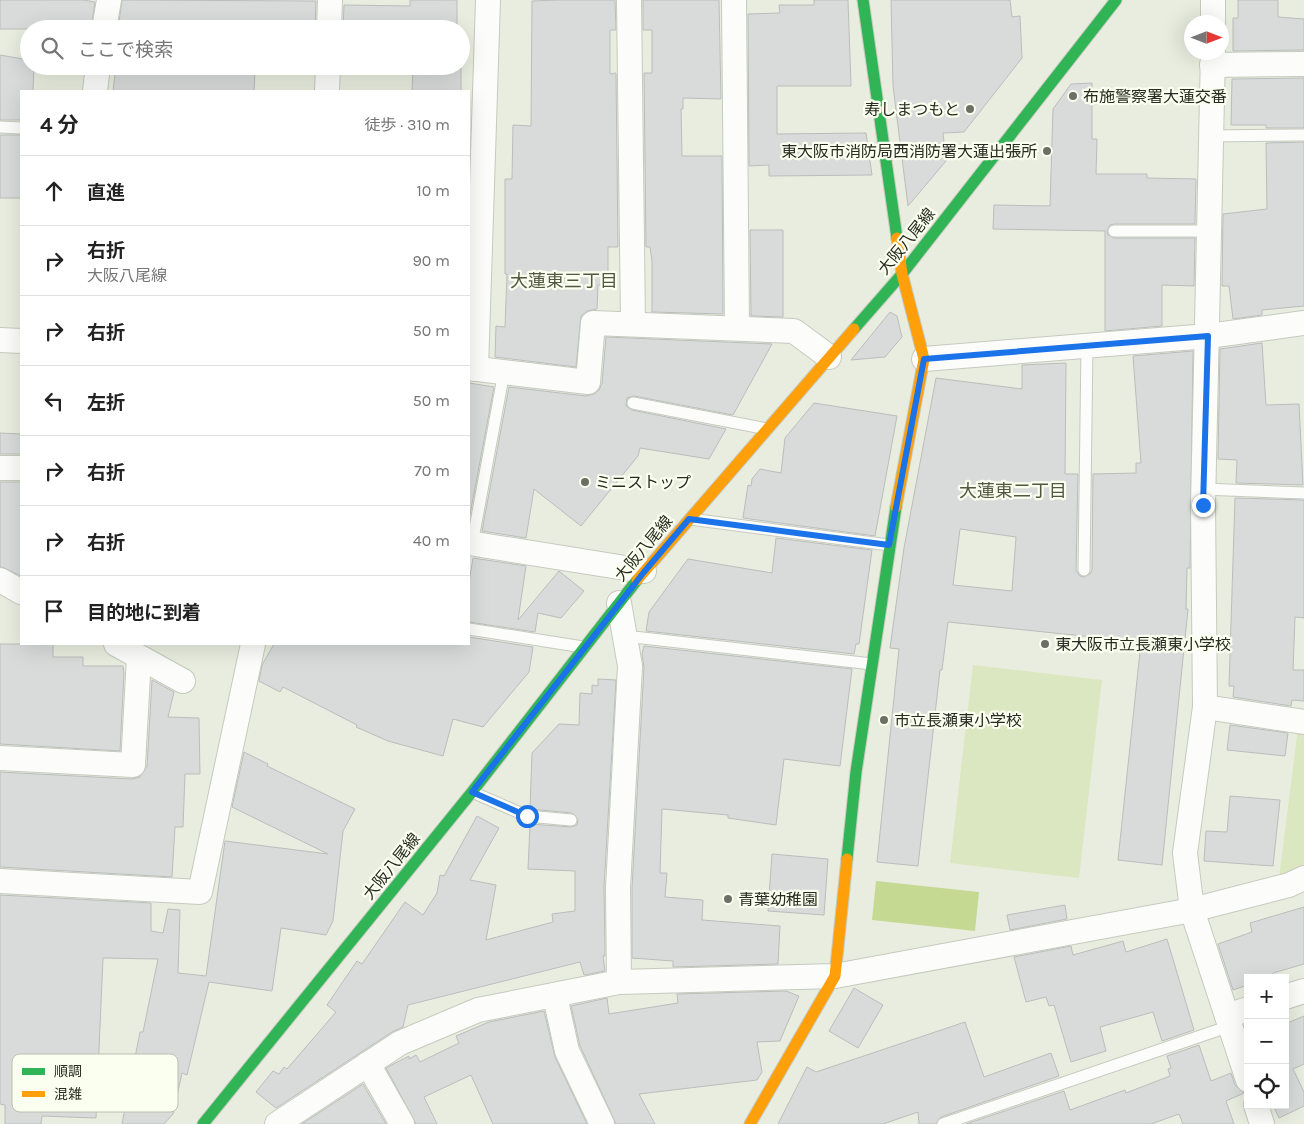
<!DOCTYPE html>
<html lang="ja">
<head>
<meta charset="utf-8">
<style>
  body { margin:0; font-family:Karla,"Noto Sans JP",sans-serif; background:#f2f2f2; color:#222 }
  .controls { position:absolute; right:15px; bottom:15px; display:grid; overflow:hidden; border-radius:0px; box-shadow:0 5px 20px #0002 }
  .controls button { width:45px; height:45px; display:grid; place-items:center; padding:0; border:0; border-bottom:1px solid #e0e0e0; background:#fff; color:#222; font:25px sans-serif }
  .compass { position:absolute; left:1184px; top:15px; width:45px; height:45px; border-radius:50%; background:#fff; box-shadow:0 5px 20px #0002; rotate:90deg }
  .stop { position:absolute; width:15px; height:15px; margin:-11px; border:4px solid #1a73e8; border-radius:50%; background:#fff }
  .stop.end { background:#1a73e8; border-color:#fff; box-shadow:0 1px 5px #0008 }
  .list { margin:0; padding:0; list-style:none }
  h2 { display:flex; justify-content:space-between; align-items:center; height:65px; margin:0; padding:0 20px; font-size:21px }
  h2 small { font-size:16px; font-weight:400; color:#767676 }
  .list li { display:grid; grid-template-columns:32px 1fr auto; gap:15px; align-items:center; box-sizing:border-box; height:70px; padding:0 20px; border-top:1px solid #e0e0e0 }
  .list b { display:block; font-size:19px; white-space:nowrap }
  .list p { margin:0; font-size:16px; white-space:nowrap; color:#767676 }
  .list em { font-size:16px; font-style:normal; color:#767676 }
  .icon { flex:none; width:28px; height:28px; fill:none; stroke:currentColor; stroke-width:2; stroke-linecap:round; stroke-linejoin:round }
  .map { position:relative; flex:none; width:1304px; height:1124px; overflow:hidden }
  .search { position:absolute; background:#fff; box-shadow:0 5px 20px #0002; left:20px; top:20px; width:450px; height:55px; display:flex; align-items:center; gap:12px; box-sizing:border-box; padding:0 18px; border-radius:28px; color:#767676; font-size:19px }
  .panel { position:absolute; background:#fff; box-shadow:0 5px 20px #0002; left:20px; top:90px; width:450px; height:555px; border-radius:0px }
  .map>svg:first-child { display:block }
</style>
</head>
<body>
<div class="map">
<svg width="1304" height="1124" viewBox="0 0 1304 1124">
  <rect width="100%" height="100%" fill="#e9eddf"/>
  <!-- green -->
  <g fill="#dbe7c1">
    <path d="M973 665 1102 680 1079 878 950 863Z"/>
    <path d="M1298 728 1304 729V871L1279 878Z"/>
  </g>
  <!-- water -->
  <path fill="#c5d993" d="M876 881 979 892 975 931 872 920Z"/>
  <!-- building -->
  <g fill="#d8dbda" stroke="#babdbc" fill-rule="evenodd">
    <path d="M0 0H83L95 2 91 29H0Z"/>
    <path d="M122 0 316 1 315 29H215L175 23 174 29H118Z"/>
    <path d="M410 0H457V29H343L344 5 410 6Z"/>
    <path d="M559 0H615L616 30H610V74L616 73 618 247H608V285H598L597 309 587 311 581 316 576 367 495 357 496 326 505 327 507 274H505V179H512L513 125 531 126 532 1Z"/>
    <path d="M643 0H719L721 99 683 98V109H681L682 156H722L723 314 652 312V261L650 247H646L644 73H652V30H643Z"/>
    <path d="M814 0H848L851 86H777V134L866 133 872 175 769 176V165L749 166 748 14 780 13 779 5H814Z"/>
    <path d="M891 0H1010L1012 17 1020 16 1022 58 964 132 943 133 946 161 908 206 893 86Z"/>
    <path d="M1238 0H1278V17L1304 19V50L1233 51V18H1238Z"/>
    <path d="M0 55 29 60V66H34L33 91H21V120H0Z"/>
    <path d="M116 66H199V70L255 71 254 91H113Z"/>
    <path d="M413 66H461V91H412Z"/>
    <path d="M1304 78V128H1266V125H1231L1232 79Z"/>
    <path d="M1092 83V139H1097L1096 174H1147V178L1196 179 1195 224H1114L1110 225 1107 231 1108 235 1114 238H1195L1194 286 1162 285V326L1105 331V231L993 229 994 205 1050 206 1053 109 1071 84Z"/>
    <rect x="0" y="135" width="21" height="63"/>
    <path d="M1304 142V306L1262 310V315L1233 319 1229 286H1222L1223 214 1267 209 1266 143Z"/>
    <path d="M750 230H783V317L751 316Z"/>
    <path d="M890 312 897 316 902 337 885 357 851 360Z"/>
    <path d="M606 337 772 344 733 415 634 396 627 398 626 406 632 410 726 429 709 459 640 448 638 456 581 526 534 489 526 538 482 531 509 387 586 396 594 394 599 390 602 383Z"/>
    <path d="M1262 343 1266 405 1299 404 1303 485 1236 483 1237 460 1218 459 1220 349Z"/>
    <path d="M1193 351 1190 568H1187L1186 609H1188L1162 865 1118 860 1141 642 948 622 942 670H940L918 866 877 862 899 649 890 648 904 548 936 378 1022 389V365L1066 363 1065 474H1078L1076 570 1080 576 1084 577 1090 574 1092 570 1093 474 1136 473V463H1141L1133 356ZM960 529 1016 537 1012 591 953 585Z"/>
    <path d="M469 383 494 387 469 520Z"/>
    <path d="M814 403 897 416 875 536 743 518 748 485 751 486 752 479 760 469 781 473 785 438Z"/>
    <path d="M0 433 21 434V454H0Z"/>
    <path d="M0 482H21V576L0 566Z"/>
    <path d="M1235 498 1304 500V618L1295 617 1293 670H1304V701L1292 700 1291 706 1233 697 1234 686H1229Z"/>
    <path d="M776 538 872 550 859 644H856L854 654 646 631 649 612 688 559 772 573Z"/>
    <path d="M473 558 526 566 518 620 559 571 584 591 561 618 538 613 535 632 469 622V582Z"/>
    <path d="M469 637 533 647 529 672 483 727 453 719 443 756 388 741 356 727 357 725 283 687 280 692 259 681 262 665 274 644H469Z"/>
    <path d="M0 644H53V657H83V666H123L124 673 120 751 0 744Z"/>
    <path d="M644 646 852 669 840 766 784 759 776 825 728 818V815L662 809 660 873H667L665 897 703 900 702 920 780 926 778 964 673 967V961L632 958V888L644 667 642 654Z"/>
    <path d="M598 679 616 680 604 887 605 956H603L605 971 584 975 580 962 408 1005 403 1027 392 1032 276 1108 256 1092 273 1071 279 1074 284 1067 287 1069 336 1012 327 1005 357 961 362 964 405 902 423 915 437 893 440 875 444 876 477 816 499 828 470 880 496 885 486 940 553 922 552 914 575 911V871L528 869 530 824 571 827 577 825 578 820 572 813 530 809 532 753 559 724 579 725 580 693 592 694V685L598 686Z"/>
    <path d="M152 680 174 692 168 717 199 718 200 774H185L183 827H175L172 877 0 867V772L132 779 140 777 147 766Z"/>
    <path d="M1230 725 1288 733 1285 756 1227 750Z"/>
    <path d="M244 752 268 764 267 766 355 809 343 831 333 921 326 935 281 928 272 991 209 982 187 1075 182 1073 173 1114 164 1124H122L140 1032H143L158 959 103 958 96 1118 42 1116 41 1124H5V1105L0 1104V895L151 903V931L163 933 168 909 180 910 178 973 206 976 225 841 328 854 232 807Z"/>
    <path d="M1230 796 1280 800 1273 866 1204 861 1206 831 1227 832Z"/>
    <path d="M772 854 828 859 824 915 768 911Z"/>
    <path d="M1065 905 1067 919 1010 930 1007 915Z"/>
    <path d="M1304 907V964L1273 973 1274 976 1269 978H1248V985L1233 990 1218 944 1252 932 1250 923Z"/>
    <path d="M1167 939 1194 1030 1162 1041 1153 1012 1100 1027 1106 1051 1071 1062 1054 1005 1049 1006 1046 997 1026 1002 1014 957 1071 946 1073 955 1123 941 1126 952Z"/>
    <path d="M854 988 883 1005 858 1048 829 1031Z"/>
    <path d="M786 991 799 996 780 1041 757 1042 762 1072 757 1080 639 1094 655 1124H616L580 1046 571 1006 607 998 609 1014 678 1003 677 994Z"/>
    <path d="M544 1011 555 1057 587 1124H493L471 1075 424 1097 437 1124H416L386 1068 409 1056V1059L416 1055 420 1062 459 1043 456 1036 489 1022Z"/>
    <path d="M1304 1016V1064L1293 1069 1304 1092V1106L1279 1118 1273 1105H1285V1024Z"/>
    <path d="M965 1022 984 1077 1051 1053 1059 1076 941 1117 936 1124H919L918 1112 883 1124H778L807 1067 816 1072Z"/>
    <path d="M1199 1045 1211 1081 1231 1073 1235 1085 1244 1093 1226 1101 1234 1124H1183L1179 1114 1151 1124H966L1064 1091 1070 1110 1125 1090 1126 1093 1170 1076 1168 1069 1171 1068 1167 1056Z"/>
    <path d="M363 1084 386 1124H302Z"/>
  </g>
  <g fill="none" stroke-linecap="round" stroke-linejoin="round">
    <!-- lane casing -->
    <g stroke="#c6cabe" stroke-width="13">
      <g id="lane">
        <path d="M0 127 21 128"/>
        <path d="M1211 136 1304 135"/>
        <path d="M1114 231H1210"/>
        <path d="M633 403 767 429"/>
        <path d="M1203 489 1304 493"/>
        <path d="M690 519 889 545"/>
        <path d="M472 544 504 372"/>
        <path d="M1084 570 1087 346"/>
        <path d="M469 629 583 647"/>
        <path d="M625 636 872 664"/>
        <path d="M472 792 527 816 571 820"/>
        <path d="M943 1124 1230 1026"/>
      </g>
    </g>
    <!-- street casing -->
    <g stroke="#c6cabe" stroke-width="26">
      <g id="street">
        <path d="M629 0 633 323"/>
        <path d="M734 0 737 328"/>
        <path d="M1213 22V0"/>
        <path d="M104 29 109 0"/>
        <path d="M329 29 330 0"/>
        <path d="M1213 52 1203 505 1205 707 1185 853 1192 910 1248 1080"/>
        <path d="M1212 65 1304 64"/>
        <path d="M95 91 98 66"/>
        <path d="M327 91 328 66"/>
        <path d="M0 340 21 341"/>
        <path d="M924 359 1208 336 1304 323"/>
        <path d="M469 368 588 382 593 323 794 331 829 357"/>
        <path d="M476 369 488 0"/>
        <path d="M0 468H21"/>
        <path d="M469 543 644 571"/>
        <path d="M0 580 21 592"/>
        <path d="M619 603 630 666 618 888 619 982"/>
        <path d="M116 644 183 681"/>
        <path d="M1205 707 1304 722"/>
        <path d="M0 758 133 765 139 657"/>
        <path d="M0 881 200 892 253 644"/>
        <path d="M555 996 567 1051 602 1124"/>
        <path d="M1285 997 1304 991"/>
        <path d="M1227 1016 1248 1009"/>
        <path d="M368 1064 402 1124"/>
        <path d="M1256 1105 1262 1124"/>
        <path d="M277 1124 400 1043 478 1010 619 982 835 976 1192 910 1289 885 1304 878"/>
      </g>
    </g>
    <!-- fast casing -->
    <g stroke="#c6cabe" stroke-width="13">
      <g id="fast">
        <path d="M863 0 897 238"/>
        <path d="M854 329 902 274 1116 0"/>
        <path d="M847 859 856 772 896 507"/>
        <path d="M203 1124 472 792 637 580"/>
      </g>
    </g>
    <!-- slow casing -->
    <g stroke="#c6cabe" stroke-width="13">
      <g id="slow">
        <path d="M896 507 924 359 902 274 897 238"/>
        <path d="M637 580 854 329"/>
        <path d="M750 1124 835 976 847 859"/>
      </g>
    </g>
    <!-- lane -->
    <use href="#lane" stroke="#fcfcfa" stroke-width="11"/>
    <!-- street -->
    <use href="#street" stroke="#fcfcfa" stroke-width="24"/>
    <!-- fast -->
    <use href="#fast" stroke="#30b455" stroke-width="11"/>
    <!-- slow -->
    <use href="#slow" stroke="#ff9f0a" stroke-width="11"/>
  </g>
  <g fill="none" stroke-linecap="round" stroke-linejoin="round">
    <!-- route -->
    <path stroke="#1a73e8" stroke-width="6" d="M527 816 472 792 644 572 689 519 889 545 924 359 1208 336 1203 505"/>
  </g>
  <!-- markers -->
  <g fill="#6b6f64" stroke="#faffef" stroke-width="2">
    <circle cx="1073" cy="96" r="5"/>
    <circle cx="970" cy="109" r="5"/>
    <circle cx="1047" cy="151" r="5"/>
    <circle cx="585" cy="482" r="5"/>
    <circle cx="1045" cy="644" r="5"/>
    <circle cx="884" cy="720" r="5"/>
    <circle cx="728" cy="899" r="5"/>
  </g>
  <g text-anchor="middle" stroke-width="4.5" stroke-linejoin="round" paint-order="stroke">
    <!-- poi labels -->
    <g font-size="16" fill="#272b21" stroke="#faffef" text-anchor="start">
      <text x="1083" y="102">布施警察署大蓮交番</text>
      <text x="960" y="115" text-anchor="end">寿しまつもと</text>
      <text x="1037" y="157" text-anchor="end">東大阪市消防局西消防署大蓮出張所</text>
      <text x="595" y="488">ミニストップ</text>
      <text x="1055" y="650">東大阪市立長瀬東小学校</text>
      <text x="894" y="726">市立長瀬東小学校</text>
      <text x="738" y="905">青葉幼稚園</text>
    </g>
    <!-- street labels -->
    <g font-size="16" fill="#272b21" stroke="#faffef">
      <text transform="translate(906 241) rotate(-51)" y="6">大阪八尾線</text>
      <text transform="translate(643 548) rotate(-50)" y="6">大阪八尾線</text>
      <text transform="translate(391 866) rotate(-51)" y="6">大阪八尾線</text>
    </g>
    <!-- neighbourhood labels -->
    <g font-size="18" fill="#515842" stroke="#faffef">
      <text x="564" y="287">大蓮東三丁目</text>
      <text x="1013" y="497">大蓮東二丁目</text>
    </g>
  </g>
  <!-- legend -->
  <rect x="12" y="1054" width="166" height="58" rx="8" fill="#faffef" stroke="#bbbfb1" stroke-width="1"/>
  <rect x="22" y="1068" width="23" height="7" fill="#30b455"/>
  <rect x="22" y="1091" width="23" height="6" fill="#ff9f0a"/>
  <g font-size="14" fill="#272b21">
    <text x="54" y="1076">順調</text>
    <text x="54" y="1099">混雑</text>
  </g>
</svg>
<div class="controls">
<button>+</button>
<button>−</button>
<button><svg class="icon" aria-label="locate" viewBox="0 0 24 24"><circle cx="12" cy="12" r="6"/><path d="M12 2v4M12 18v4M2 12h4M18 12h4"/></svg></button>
</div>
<svg class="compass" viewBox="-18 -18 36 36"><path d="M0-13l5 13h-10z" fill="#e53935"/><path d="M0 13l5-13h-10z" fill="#767676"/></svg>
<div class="stop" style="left:527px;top:816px"></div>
<div class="stop end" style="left:1203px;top:505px"></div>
<div class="search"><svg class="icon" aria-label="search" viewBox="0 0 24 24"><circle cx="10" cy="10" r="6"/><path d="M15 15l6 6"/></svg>ここで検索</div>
<section class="panel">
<h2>4 分<small>徒歩 · 310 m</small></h2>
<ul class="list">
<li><svg class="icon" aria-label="ahead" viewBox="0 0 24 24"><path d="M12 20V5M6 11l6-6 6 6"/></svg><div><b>直進</b></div><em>10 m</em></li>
<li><svg class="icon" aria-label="right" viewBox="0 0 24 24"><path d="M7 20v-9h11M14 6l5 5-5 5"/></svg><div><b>右折</b><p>大阪八尾線</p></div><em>90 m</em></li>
<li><svg class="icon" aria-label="right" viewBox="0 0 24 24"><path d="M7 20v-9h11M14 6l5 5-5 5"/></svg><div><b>右折</b></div><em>50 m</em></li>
<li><svg class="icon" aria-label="left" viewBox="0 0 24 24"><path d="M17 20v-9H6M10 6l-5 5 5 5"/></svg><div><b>左折</b></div><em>50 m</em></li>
<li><svg class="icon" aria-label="right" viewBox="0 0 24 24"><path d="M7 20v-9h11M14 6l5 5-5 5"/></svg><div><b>右折</b></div><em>70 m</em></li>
<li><svg class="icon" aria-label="right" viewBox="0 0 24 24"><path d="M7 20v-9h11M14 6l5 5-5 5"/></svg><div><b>右折</b></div><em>40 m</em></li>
<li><svg class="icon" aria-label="arrive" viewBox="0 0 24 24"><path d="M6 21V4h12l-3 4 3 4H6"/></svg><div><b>目的地に到着</b></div></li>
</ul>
</section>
</div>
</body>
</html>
